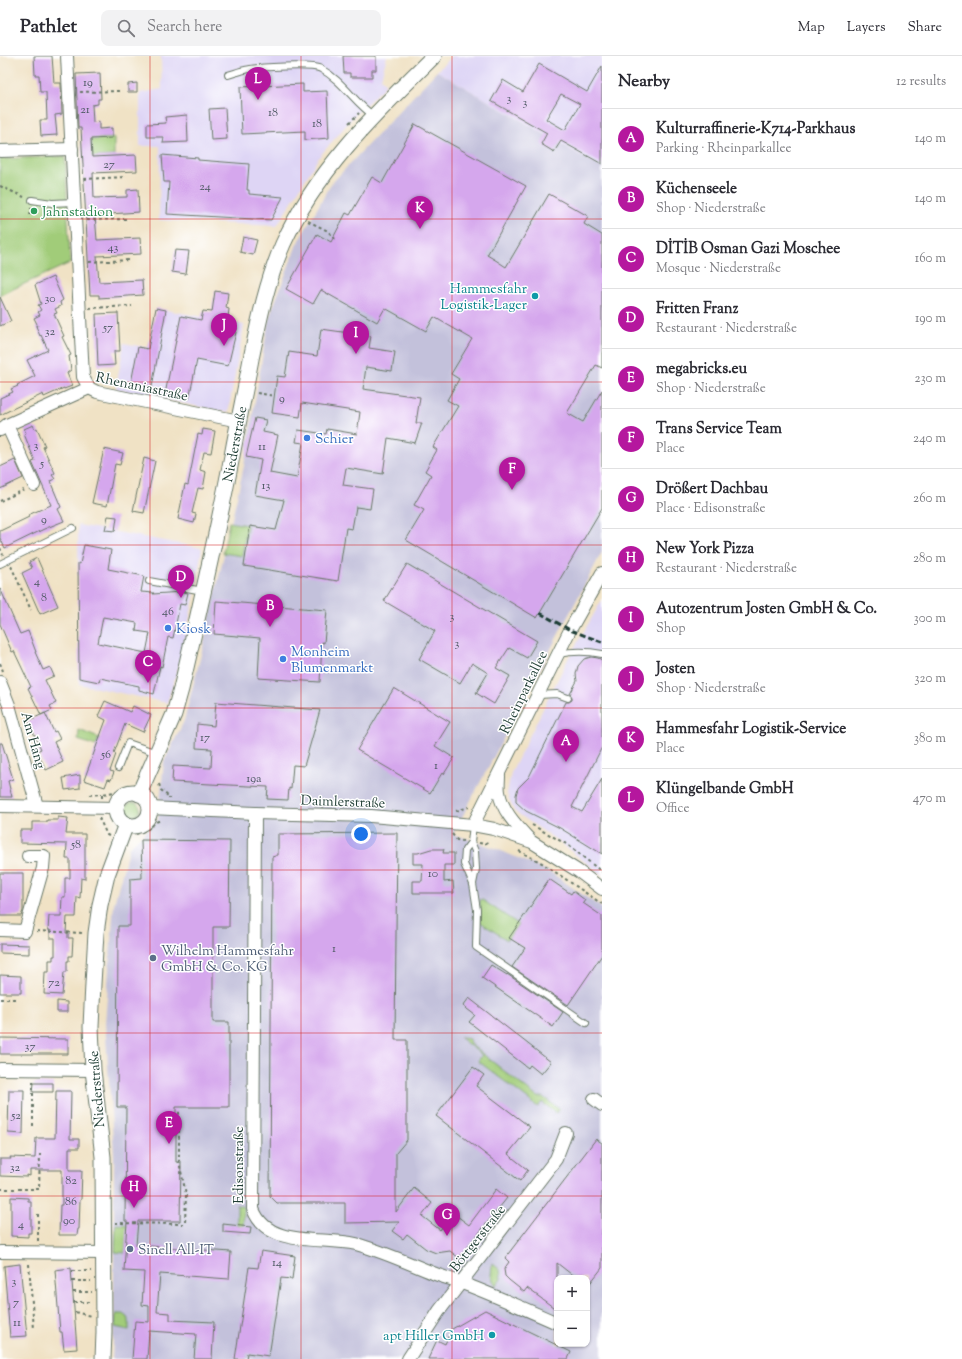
<!DOCTYPE html>
<html lang="en">
<head>
<meta charset="utf-8">
<style>
  body { margin:0; font-family:"Sorts Mill Goudy",serif; background:#f2f2f3; color:#2b2b33 }
  .controls { position:absolute; right:12px; bottom:12px; display:grid; overflow:hidden; border-radius:8px; box-shadow:0 1px 3px #0004 }
  .controls button { width:36px; height:36px; display:grid; place-items:center; padding:0; border:0; border-bottom:1px solid #e1e1e2; background:#fff; color:#2b2b33; font:20px sans-serif }
  .you { position:absolute; left:361px; top:778px; width:14px; height:14px; margin:-10px; border:3px solid #fff; border-radius:50%; background:#1a73e8; box-shadow:0 0 0 6px #1a73e833 }
  .badge { display:grid; place-items:center; width:26px; height:26px; border-radius:50%; background:#b5179e; color:#fff; font-size:13px; font-weight:700 }
  .pin { position:absolute; translate:-50% -33px; filter:drop-shadow(0 1px 2px #0008) }
  .pin::after { content:''; position:absolute; top:21px; width:14px; height:12px; background:inherit; clip-path:polygon(0 0,100% 0,50% 100%) }
  .list { margin:0; padding:0; list-style:none }
  h2 { display:flex; justify-content:space-between; align-items:center; height:52px; margin:0; padding:0 16px; font-size:17px }
  h2 small { font-size:13px; font-weight:400; color:#7c7c81 }
  .list li { display:grid; grid-template-columns:26px 1fr auto; gap:12px; align-items:center; box-sizing:border-box; height:60px; padding:0 16px; border-top:1px solid #e1e1e2 }
  .list b { display:block; font-size:15px; white-space:nowrap }
  .list p { margin:0; font-size:13px; white-space:nowrap; color:#7c7c81 }
  .list em { font-size:13px; font-style:normal; color:#7c7c81 }
  .icon { flex:none; width:22px; height:22px; fill:none; stroke:currentColor; stroke-width:2; stroke-linecap:round; stroke-linejoin:round }
  .map { position:relative; flex:none; width:602px; height:1303px; overflow:hidden }
  header { display:flex; align-items:center; gap:24px; box-sizing:border-box; height:56px; padding:0 20px; background:#fff; border-bottom:1px solid #e1e1e2 }
  header strong { font-size:19px }
  nav { display:flex; gap:22px; margin-inline-start:auto; font-size:14px }
  .search { width:280px; height:36px; background:#f2f2f3; display:flex; align-items:center; gap:10px; box-sizing:border-box; padding:0 14px; border-radius:8px; color:#7c7c81; font-size:15px }
  main { display:flex }
  aside { flex:1; background:#fff }
  .map>svg:first-child { display:block }
</style>
</head>
<body>
<header>
<strong>Pathlet</strong>
<div class="search"><svg class="icon" aria-label="search" viewBox="0 0 24 24"><circle cx="10" cy="10" r="6"/><path d="M15 15l6 6"/></svg>Search here</div>
<nav><a>Map</a><a>Layers</a><a>Share</a></nav>
</header>
<main>
<div class="map">
<svg width="602" height="1303" viewBox="0 0 602 1303">
  <rect width="100%" height="100%" fill="#fff"/>
  <filter id="ink" filterUnits="userSpaceOnUse"><feTurbulence type="fractalNoise" baseFrequency=".025" numOctaves="2"/><feDisplacementMap in="SourceGraphic" scale="8" xChannelSelector="R" yChannelSelector="G"/><feConvolveMatrix kernelMatrix="1 2 1 2 8 2 1 2 1" color-interpolation-filters="sRGB"/></filter>
  <filter id="wash" filterUnits="userSpaceOnUse"><feTurbulence type="fractalNoise" baseFrequency=".012" numOctaves="4" result="noise"/><feDisplacementMap in="SourceGraphic" scale="16" xChannelSelector="R" yChannelSelector="G"/><feGaussianBlur stdDeviation="0.9" result="paint"/><feColorMatrix in="noise" values="0 0 0 0 0 0 0 0 0 0 0 0 0 0 0 0 0 1.4 0 .05"/><feComposite in="paint" operator="in"/></filter>
  <g filter="url(#wash)">
    <rect width="100%" height="100%" fill="#f0e2c5"/>
    <!-- built -->
    <g fill="#ded5f5">
      <path d="M161 0H387L381 22 386 29 354 60 319 101 277 170 159 164 160 90H140V37L162 33Z"/>
      <path d="M452 0H602V112L437 15Z"/>
      <path d="M166 254 244 269 228 357 116 333 124 287 158 294Z"/>
      <path d="M78 469 202 492 195 537 180 606 167 647 79 628Z"/>
      <path d="M602 544V819L555 783 514 755 507 738 511 717 568 603Z"/>
    </g>
    <!-- industrial -->
    <path fill="#c3c1db" fill-rule="evenodd" d="M437 15 602 112V496L453 778 497 793 550 816 602 852V1303H112L114 1267V1098L105 967 114 848 129 791 158 764 164 706 184 665 204 587 244 410 269 262 297 188 331 128ZM557 1222H587V1288H557Z"/>
    <!-- green -->
    <g fill="#a1cc79" stroke="#608456">
      <path d="M114 82V100L92 101 91 83Z"/>
      <path d="M65 100 70 207 0 239V103Z"/>
      <path d="M229 466 247 469 242 500 223 497Z"/>
      <path d="M79 674 99 682 96 690 78 684Z"/>
      <circle cx="133" cy="753" r="7"/>
      <path d="M481 843 518 868 507 884 480 866V845Z"/>
      <path d="M459 981 469 983 470 988 537 1041H543L559 1053 556 1057 542 1046 538 1051 478 1005 482 999Z"/>
      <path d="M237 1149 244 1151 243 1177H237Z"/>
      <path d="M116 1168 137 1170 127 1175 125 1197 115 1196Z"/>
      <path d="M492 1207 500 1214 501 1223 496 1230 491 1220Z"/>
      <path d="M116 1258H123L129 1263V1274L115 1271Z"/>
    </g>
    <g id="blocks">
      <!-- building -->
      <g fill="#d5a7ed" fill-rule="evenodd">
        <path d="M34 0H52L54 27H61L62 58 55 59 57 79 41 80 40 64H47L46 36H40L39 19H35Z"/>
        <path d="M343 0H376V14H372V21H350V17H344Z"/>
        <path d="M539 8 587 36 602 10V108L561 85 554 96 541 88 547 77 491 45 503 24 523 36ZM561 38 580 48 565 74 546 63Z"/>
        <path d="M100 17 101 43H98V48L92 49 93 66 99 65V73L112 72V82L91 83 92 101 136 99 137 115 93 117 94 142 127 141V134L138 133 139 156 95 159 97 184 140 182 141 198 97 200 99 226 142 224 143 239 99 242V239H90L81 72H78L76 18Z"/>
        <path d="M137 27V36H128V28Z"/>
        <path d="M303 28V36L327 35 329 82 305 84V75L242 78 240 31Z"/>
        <path d="M225 52 227 83 211 84 209 53Z"/>
        <path d="M187 59 188 86 163 87 164 81H147V68L166 67 165 61Z"/>
        <path d="M415 68 526 130 487 199 497 205 506 211 549 138 588 160 584 168 602 179V312L596 309 567 357 583 366 602 334V452L537 562 406 484 424 454 414 449 431 419 425 415 437 394 433 391 458 350 447 344 459 323 451 318 472 283 434 261 426 275 385 252 377 266 321 234 313 248 286 233 317 178 331 186 346 157 350 159 372 121 382 127Z"/>
        <path d="M162 99 198 102V104L249 108 247 134H249V138L283 141 271 164 167 158 169 126H164Z"/>
        <path d="M243 181 257 184 253 199 240 196Z"/>
        <path d="M175 194 189 195 186 218 172 216Z"/>
        <path d="M53 221 63 244 60 246 61 250 55 253 57 257 54 258 64 280 62 281 71 299 69 300 71 314 67 317 72 330 64 333V332L44 341 43 338 0 359V342L13 336 11 333 18 330 17 329 35 320 27 304 48 294 41 279 40 280 36 270H38L34 262 40 259 38 256 41 254 38 249 41 248 35 229Z"/>
        <path d="M215 235 228 237 226 252 229 253 227 270 237 272 228 310 197 304 189 343 165 338 181 260 201 264 203 255 212 256Z"/>
        <path d="M0 241 11 265 0 270Z"/>
        <path d="M156 252 166 254 152 331 131 327 138 291 148 293Z"/>
        <path d="M118 257 120 295H114L115 309 98 310 96 258Z"/>
        <path d="M321 273 371 280 369 292 395 296 392 315 366 311 363 333 420 341 416 367H422L415 387 388 382 383 418 346 412 343 429 373 433 370 453 356 451 352 473 346 472 338 525 244 510 250 470 276 474 284 444 255 439 261 404 246 401 255 362 266 364 263 376 278 379 270 417 297 422 303 387 296 386 298 374 326 378 327 373 357 378 360 356 302 347 300 361 272 357 277 320 285 321 289 296 317 300Z"/>
        <path d="M33 369 35 373 37 372 45 390 43 391 55 417 52 419 55 423 50 425 61 451 58 453 64 465 44 473 5 492 0 482V475L29 461 28 459 51 449 32 406 35 405 24 378 26 377 24 373Z"/>
        <path d="M203 373 215 375 211 397 204 396 200 414 206 416 203 433 198 432 192 457 196 458 194 467 178 463 185 428 188 429 198 378 202 379Z"/>
        <path d="M104 393 123 397 120 409 115 408 107 450 92 447Z"/>
        <path d="M144 402 155 405 144 457 133 455Z"/>
        <path d="M15 404 23 422 0 433V411Z"/>
        <path d="M108 460 117 461 115 475 105 474Z"/>
        <path d="M84 489 111 494 108 513 144 520 141 536 154 537 153 538 182 536 188 537 185 549 180 548 173 582 168 581 162 611 160 610 154 638 139 634V630L100 622 99 626 79 622 78 507 80 508ZM103 561 137 567 136 575 150 577 146 597 98 587Z"/>
        <path d="M37 502 58 550 40 558 22 517 32 512 29 506Z"/>
        <path d="M407 508 537 585 527 602 509 592 496 612 510 620 494 648 476 637 488 617 472 607 460 627 419 603 435 575 384 545Z"/>
        <path d="M0 532 20 578 28 575 36 596H35L43 614 50 611 54 620 45 624 56 647 50 650 52 654 41 659 28 632 31 631 14 595 12 596 0 568Z"/>
        <path d="M216 545 327 554 324 587 322 586 320 626 258 622 260 582 214 578Z"/>
        <path d="M591 601 598 602 602 604V691L572 751 582 756 602 723V798L560 772 526 755 516 746V739L518 732 529 721 566 646H569L572 644V641L570 638 577 625 576 618 578 610 584 603Z"/>
        <path d="M394 632 450 666 435 690 454 702 444 718 442 717 430 737 357 694Z"/>
        <path d="M105 645 130 656 133 650 151 659 143 676 125 668 114 697 116 698 110 715 114 716 111 724 108 723 105 731 84 724 106 664 98 660Z"/>
        <path d="M216 646 320 654 304 710 293 709 291 733 289 732 288 744 267 743 268 731 172 726 173 710 211 712 212 693 196 692 197 668 214 670Z"/>
        <path d="M45 657 54 676 56 675 60 683 54 686 63 706 46 714 37 695 41 693 28 665Z"/>
        <path d="M0 687H2L13 723 8 725 12 741H0Z"/>
        <path d="M80 719V732L65 734 63 722Z"/>
        <path d="M58 761 68 762 66 778H85V823L81 822 80 842 77 841 76 861H67L66 877H68V882H73L72 900H69V905H67V916H64L62 939 44 938 45 916H49V904H53V900H55V882H50V874H48L49 860H61L62 841H65V822H70V803H66L67 788 20 787V774H32V766H47V764H58Z"/>
        <path d="M397 777 395 984H407V1084L396 1097V1156L414 1132 432 1147 422 1160 440 1174 453 1157 469 1169 496 1133 507 1142 459 1202 450 1195 436 1197 426 1193 407 1178 403 1183 392 1175 399 1166 345 1167V1147H277L270 1140 272 801 278 799V778Z"/>
        <path d="M141 784 230 785 229 871H213V966H229V1051H176V1106H181L180 1165H138L136 1189 231 1196 229 1223 160 1218 157 1256 170 1257V1264L214 1266 212 1303H194L196 1278 149 1275 147 1303H132L135 1265 149 1266V1250L142 1249 144 1216 124 1215 127 1165H125L126 1051H117L118 870H130V823L142 822Z"/>
        <path d="M431 793H444L443 797H454V809H444V826L453 825 454 837H413V825H422L423 808H413V797H418Z"/>
        <path d="M0 817H23V855L21 860H0Z"/>
        <path d="M549 823 571 838 573 835 585 844 583 847 602 860V899L568 949 512 911 525 892 509 882Z"/>
        <path d="M0 888 29 889V898L0 897Z"/>
        <path d="M491 909 507 919V918L563 956 553 971 482 922Z"/>
        <path d="M0 919 21 920V937H0Z"/>
        <path d="M469 942 551 1006 541 1018 530 1009 528 1012 469 966 475 959 463 950Z"/>
        <path d="M57 945 67 946V956H57Z"/>
        <path d="M0 982 68 983V998H0Z"/>
        <path d="M473 1011 484 1019 476 1030 530 1071 508 1098 528 1114 520 1125 436 1060Z"/>
        <path d="M34 1027H53V1036H33Z"/>
        <path d="M9 1034H24L23 1078 8 1077Z"/>
        <path d="M56 1035H71L70 1083H79V1092H69V1114H82L81 1144H80L79 1173H78L77 1179H59L60 1149H62V1114H30V1120L27 1119V1121L0 1120V1103H11L10 1101 35 1102 36 1082H55Z"/>
        <path d="M596 1083 602 1087V1212L587 1231V1222H576L557 1207V1254L527 1232 524 1236 509 1224 505 1220 504 1213 509 1206 505 1202Z"/>
        <path d="M11 1141 28 1142V1145H31V1177H28V1181L11 1180Z"/>
        <path d="M223 1168 251 1171 250 1178 223 1176Z"/>
        <path d="M261 1195 295 1200 292 1223 281 1222 269 1300 247 1297 246 1303H235L249 1211 258 1212Z"/>
        <path d="M20 1208 27 1280 10 1281 4 1210Z"/>
        <path d="M71 1212 77 1293 64 1294 62 1276H60L55 1214Z"/>
        <path d="M485 1254 571 1296 568 1303H428L437 1284 445 1288 452 1273Z"/>
      </g>
    </g>
  </g>
  <g filter="url(#ink)">
    <use href="#blocks" fill-opacity="0" stroke="#687767" stroke-width="1"/>
    <g fill="none" stroke-linecap="round" stroke-linejoin="round">
      <!-- service casing -->
      <g stroke="#687767" stroke-width="8">
        <g id="service">
          <path d="M228 19C233 18 239 15 245 14 257 11 312 8 321 13 342 24 355 47 374 60"/>
          <path d="M32 144 52 147 74 146"/>
          <path d="M0 508 73 472"/>
          <path d="M149 525 203 535"/>
          <path d="M558 598C572 595 588 595 602 598"/>
          <path d="M538 639 557 638 568 642"/>
          <path d="M118 712 128 687 157 697"/>
          <path d="M473 769 471 786 475 795 476 813 473 828"/>
          <path d="M471 786 465 794 464 808 473 828 477 854 476 891 586 967"/>
        </g>
      </g>
      <!-- minor casing -->
      <g stroke="#687767" stroke-width="14">
        <g id="minor">
          <path d="M67 0 83 321 89 332"/>
          <path d="M0 95 72 93"/>
          <path d="M7 369 34 429"/>
          <path d="M0 374 7 369 89 332 97 336 239 365"/>
          <path d="M0 626 9 649 37 750"/>
          <path d="M499 720C499 725 498 731 499 736 502 755 517 770 529 783"/>
          <path d="M0 750 117 752"/>
          <path d="M150 752 255 757 371 760 473 769 494 773 532 786 578 815 602 833"/>
          <path d="M255 757 253 1153C268 1193 322 1180 356 1188 382 1195 408 1207 433 1217 442 1221 452 1223 462 1227 494 1239 525 1253 557 1267"/>
          <path d="M473 769 570 574 602 517"/>
          <path d="M0 874 25 875 43 812 44 800H28"/>
          <path d="M0 1013 93 1014"/>
          <path d="M594 1043 602 1049"/>
          <path d="M0 1196 104 1197"/>
          <path d="M408 1303 439 1255 556 1103 566 1077"/>
        </g>
      </g>
      <!-- tertiary casing -->
      <g stroke="#687767" stroke-width="17">
        <g id="tertiary">
          <circle cx="133" cy="753" r="17"/>
          <path id="s1" d="M139 738 174 658 181 633C199 556 217 478 232 400 238 367 245 335 251 303 259 264 267 225 283 188 317 113 376 57 434 0"/>
          <path d="M103 1303 104 1276 103 1101 93 1014 91 971 93 928 96 877 100 849 107 819 126 768"/>
        </g>
      </g>
      <!-- path -->
      <g stroke="#687767" stroke-width="2" stroke-dasharray="3 3" stroke-linecap="butt">
        <path d="M80 36 121 35"/>
        <path d="M349 67 359 57"/>
        <path d="M84 123 126 121"/>
        <path d="M0 130 24 141"/>
        <path d="M30 159 31 152"/>
        <path d="M87 164 127 163"/>
        <path d="M308 165 328 175 336 184"/>
        <path d="M89 206 130 204"/>
        <path d="M89 252 132 250"/>
        <path d="M257 337 274 340"/>
        <path d="M0 445 24 434"/>
        <path d="M0 492 3 499"/>
        <path d="M11 510 31 554"/>
        <path d="M0 607 3 615"/>
        <path d="M159 728 161 734 169 741V743"/>
        <path d="M89 739 102 738"/>
        <path d="M102 742V738L115 736 130 728"/>
        <path d="M456 755 469 751"/>
        <path d="M99 762 107 779 109 780"/>
        <path d="M532 769 568 789 602 816"/>
        <path d="M136 778 147 774 156 766 161 764"/>
        <path d="M452 778 457 784 463 785"/>
        <path d="M479 787 484 788 490 785"/>
        <path d="M519 795 542 807 602 848"/>
        <path d="M37 875 84 877"/>
        <path d="M0 943H16"/>
        <path d="M33 1025V1070"/>
        <path d="M0 1133H39L40 1098"/>
        <path d="M115 1167 185 1168 186 1138 179 1106V1055"/>
        <path d="M38 1185V1156"/>
        <path d="M29 1208 34 1273"/>
        <path d="M72 1215H91"/>
        <path d="M72 1225H91"/>
        <path d="M73 1236H92"/>
        <path d="M74 1246H91"/>
        <path d="M75 1256 91 1260"/>
      </g>
      <!-- service -->
      <use href="#service" stroke="#fff" stroke-width="6"/>
      <!-- minor -->
      <use href="#minor" stroke="#fff" stroke-width="12"/>
      <!-- tertiary -->
      <use href="#tertiary" stroke="#fff" stroke-width="15"/>
      <!-- rail -->
      <path stroke="#1f3d34" stroke-width="3" stroke-dasharray="6 3" stroke-linecap="butt" d="M540 557 570 574 602 586"/>
    </g>
  </g>
  <!-- grid -->
  <path fill="none" stroke="#d62828" stroke-width="1" stroke-opacity="0.55" d="M150 0V1303M301 0V1303M452 0V1303M0 163H602M0 326H602M0 489H602M0 652H602M0 814H602M0 977H602M0 1140H602"/>
  <!-- markers -->
  <circle fill="#2e9e5b" stroke="#fff" stroke-width="1.5" cx="34" cy="155" r="4"/>
  <g fill="#0f9aa8" stroke="#fff" stroke-width="1.5">
    <circle cx="535" cy="240" r="4"/>
    <circle cx="492" cy="1279" r="4"/>
  </g>
  <g fill="#3f7fe0" stroke="#fff" stroke-width="1.5">
    <circle cx="307" cy="382" r="4"/>
    <circle cx="168" cy="572" r="4"/>
    <circle cx="283" cy="603" r="4"/>
  </g>
  <g fill="#5c6f8a" stroke="#fff" stroke-width="1.5">
    <circle cx="153" cy="902" r="4"/>
    <circle cx="130" cy="1193" r="4"/>
  </g>
  <g text-anchor="middle" stroke-width="3" stroke-linejoin="round" paint-order="stroke">
    <!-- number labels -->
    <g font-size="12" fill="#4c5862">
      <text x="88" y="30">19</text>
      <text x="509" y="46">3</text>
      <text x="525" y="50">3</text>
      <text x="85" y="57">21</text>
      <text x="273" y="60">18</text>
      <text x="317" y="71">18</text>
      <text x="109" y="112">27</text>
      <text x="205" y="134">24</text>
      <text x="113" y="195">43</text>
      <text x="50" y="246">30</text>
      <text x="108" y="275">57</text>
      <text x="50" y="279">32</text>
      <text x="282" y="346">9</text>
      <text x="36" y="393">3</text>
      <text x="262" y="394">11</text>
      <text x="42" y="411">5</text>
      <text x="266" y="433">13</text>
      <text x="44" y="467">9</text>
      <text x="37" y="529">4</text>
      <text x="44" y="545">8</text>
      <text x="168" y="559">46</text>
      <text x="452" y="564">3</text>
      <text x="457" y="591">3</text>
      <text x="205" y="685">17</text>
      <text x="106" y="702">56</text>
      <text x="436" y="713">1</text>
      <text x="254" y="726">19a</text>
      <text x="76" y="792">58</text>
      <text x="433" y="821">10</text>
      <text x="334" y="896">1</text>
      <text x="54" y="930">72</text>
      <text x="30" y="994">37</text>
      <text x="16" y="1063">52</text>
      <text x="15" y="1115">32</text>
      <text x="71" y="1128">82</text>
      <text x="71" y="1149">86</text>
      <text x="69" y="1168">90</text>
      <text x="21" y="1172">4</text>
      <text x="277" y="1210">14</text>
      <text x="14" y="1229">3</text>
      <text x="16" y="1250">7</text>
      <text x="17" y="1270">11</text>
    </g>
    <!-- leisure labels -->
    <g font-size="14" fill="#27864d" stroke="#fff" text-anchor="start">
      <text x="42" y="160">Jahnstadion</text>
    </g>
    <!-- culture labels -->
    <g font-size="14" fill="#0d838f" stroke="#fff" text-anchor="end">
      <text x="527" y="237">Hammesfahr<tspan x="527" dy="16">Logistik-Lager</tspan></text>
      <text x="484" y="1284">apt Hiller GmbH</text>
    </g>
    <!-- street labels -->
    <g font-size="14" fill="#1f3d34" stroke="#fff">
      <text transform="translate(142 330) rotate(12)" y="5">Rhenaniastraße</text>
      <text dy="5" stroke="none"><textPath href="#s1" startOffset="364">Niederstraße</textPath></text>
      <text transform="translate(523 636) rotate(-64)" y="5">Rheinparkallee</text>
      <text transform="translate(34 684) rotate(74)" y="5">Am Hang</text>
      <text transform="translate(343 745) rotate(2)" y="5">Daimlerstraße</text>
      <text transform="translate(96 1033) rotate(-95)" y="5">Niederstraße</text>
      <text transform="translate(238 1109) rotate(-90)" y="5">Edisonstraße</text>
      <text transform="translate(477 1182) rotate(-52)" y="5">Böttgerstraße</text>
    </g>
    <!-- shop labels -->
    <g font-size="14" fill="#366cbe" stroke="#fff" text-anchor="start">
      <text x="315" y="387">Schier</text>
      <text x="176" y="577">Kiosk</text>
      <text x="291" y="600">Monheim<tspan x="291" dy="16">Blumenmarkt</tspan></text>
    </g>
    <!-- service labels -->
    <g font-size="14" fill="#4e5e75" stroke="#fff" text-anchor="start">
      <text x="161" y="899">Wilhelm Hammesfahr<tspan x="161" dy="16">GmbH &amp; Co. KG</tspan></text>
      <text x="138" y="1198">Sinell All-IT</text>
    </g>
  </g>
</svg>
<div class="controls">
<button>+</button>
<button>−</button>
</div>
<div class="you"></div>
<div class="pin badge" style="left:566px;top:706px">A</div>
<div class="pin badge" style="left:270px;top:571px">B</div>
<div class="pin badge" style="left:148px;top:627px">C</div>
<div class="pin badge" style="left:181px;top:542px">D</div>
<div class="pin badge" style="left:169px;top:1088px">E</div>
<div class="pin badge" style="left:512px;top:434px">F</div>
<div class="pin badge" style="left:447px;top:1180px">G</div>
<div class="pin badge" style="left:134px;top:1152px">H</div>
<div class="pin badge" style="left:356px;top:298px">I</div>
<div class="pin badge" style="left:224px;top:290px">J</div>
<div class="pin badge" style="left:420px;top:173px">K</div>
<div class="pin badge" style="left:258px;top:44px">L</div>
</div>
<aside>
<h2>Nearby<small>12 results</small></h2>
<ul class="list">
<li><span class="badge">A</span><div><b>Kulturraffinerie-K714-Parkhaus</b><p>Parking · Rheinparkallee</p></div><em>140 m</em></li>
<li><span class="badge">B</span><div><b>Küchenseele</b><p>Shop · Niederstraße</p></div><em>140 m</em></li>
<li><span class="badge">C</span><div><b>DİTİB Osman Gazi Moschee</b><p>Mosque · Niederstraße</p></div><em>160 m</em></li>
<li><span class="badge">D</span><div><b>Fritten Franz</b><p>Restaurant · Niederstraße</p></div><em>190 m</em></li>
<li><span class="badge">E</span><div><b>megabricks.eu</b><p>Shop · Niederstraße</p></div><em>230 m</em></li>
<li><span class="badge">F</span><div><b>Trans Service Team</b><p>Place</p></div><em>240 m</em></li>
<li><span class="badge">G</span><div><b>Drößert Dachbau</b><p>Place · Edisonstraße</p></div><em>260 m</em></li>
<li><span class="badge">H</span><div><b>New York Pizza</b><p>Restaurant · Niederstraße</p></div><em>280 m</em></li>
<li><span class="badge">I</span><div><b>Autozentrum Josten GmbH &amp; Co.</b><p>Shop</p></div><em>300 m</em></li>
<li><span class="badge">J</span><div><b>Josten</b><p>Shop · Niederstraße</p></div><em>320 m</em></li>
<li><span class="badge">K</span><div><b>Hammesfahr Logistik-Service</b><p>Place</p></div><em>380 m</em></li>
<li><span class="badge">L</span><div><b>Klüngelbande GmbH</b><p>Office</p></div><em>470 m</em></li>
</ul>
</aside>
</main>
</body>
</html>
